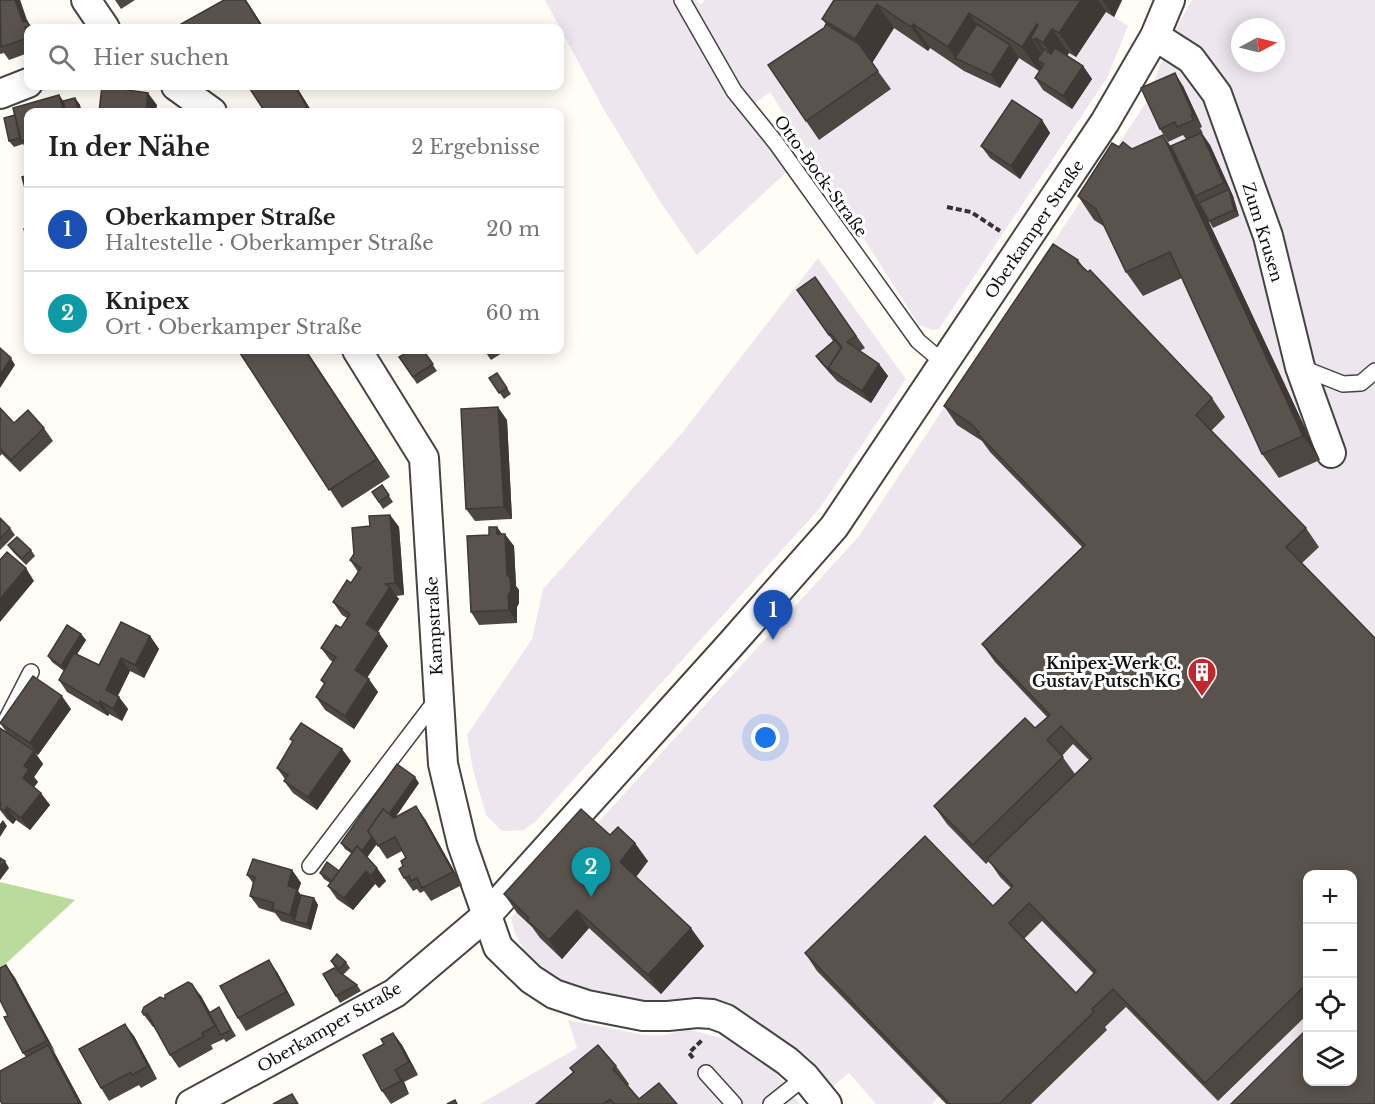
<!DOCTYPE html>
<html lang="de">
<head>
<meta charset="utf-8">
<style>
  body { margin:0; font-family:"Libre Baskerville",serif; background:#f2f2f2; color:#202124 }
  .controls { position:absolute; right:18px; bottom:18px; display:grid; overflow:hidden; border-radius:12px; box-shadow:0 3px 15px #0003 }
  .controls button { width:54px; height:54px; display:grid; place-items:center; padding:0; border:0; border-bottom:2px solid #e0e0e0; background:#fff; color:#202124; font:30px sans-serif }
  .compass { position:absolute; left:1231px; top:18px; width:54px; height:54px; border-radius:50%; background:#fff; box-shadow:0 3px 15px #0003; rotate:83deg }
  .you { position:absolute; left:766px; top:738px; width:21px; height:21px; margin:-15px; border:4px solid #fff; border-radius:50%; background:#1a73e8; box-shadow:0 0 0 9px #1a73e833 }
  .badge { display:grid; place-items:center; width:39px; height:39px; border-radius:50%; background:#111827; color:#fff; font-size:20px; font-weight:700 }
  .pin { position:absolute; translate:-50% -50px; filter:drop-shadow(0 2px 3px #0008) }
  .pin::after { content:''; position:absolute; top:32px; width:21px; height:18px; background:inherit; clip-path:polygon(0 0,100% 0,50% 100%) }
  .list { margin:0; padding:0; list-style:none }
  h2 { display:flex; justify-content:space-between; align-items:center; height:78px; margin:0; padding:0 24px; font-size:26px }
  h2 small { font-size:20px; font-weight:400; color:#757577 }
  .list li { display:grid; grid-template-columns:39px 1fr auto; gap:18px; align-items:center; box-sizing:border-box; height:84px; padding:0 24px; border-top:2px solid #e0e0e0 }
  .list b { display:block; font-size:22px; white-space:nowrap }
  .list p { margin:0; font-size:20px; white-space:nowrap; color:#757577 }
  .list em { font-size:20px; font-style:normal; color:#757577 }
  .icon { flex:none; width:33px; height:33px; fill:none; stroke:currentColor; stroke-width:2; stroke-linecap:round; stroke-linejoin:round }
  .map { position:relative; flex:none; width:1375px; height:1104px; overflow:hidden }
  .search { position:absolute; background:#fff; box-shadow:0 3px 15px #0003; left:24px; top:24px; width:540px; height:66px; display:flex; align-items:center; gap:15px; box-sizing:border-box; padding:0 21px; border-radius:12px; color:#757577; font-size:22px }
  .panel { position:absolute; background:#fff; box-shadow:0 3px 15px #0003; left:24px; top:108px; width:540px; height:246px; border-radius:12px }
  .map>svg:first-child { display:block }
</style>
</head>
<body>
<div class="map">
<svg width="1375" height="1104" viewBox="0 0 1375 1104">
  <rect width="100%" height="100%" fill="#fffdf5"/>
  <!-- industrial -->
  <g fill="#eee6ef" fill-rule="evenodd">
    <path d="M545 0H697L700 5 705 0H1088L1128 26 1107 78 939 329 933 330 919 325 770 92 754 104 792 167 697 255 659 200 603 108Z"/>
    <path d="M1192 0H1375V1104H969L950 1084 932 1104H876L849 1073 832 1087 808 1056 774 1038 723 1003 690 997 652 1003 554 982 531 962 515 934 511 918 859 536 1147 101 1169 41ZM1240 27H1276V63H1240ZM1308 874H1352V1082H1308Z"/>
    <path d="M818 258 906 379 820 508 536 821 524 830 502 831 486 815 473 770 467 735 532 639 543 589 682 433Z"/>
    <path d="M568 1020 644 1035H665L688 1029 728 1040 770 1065 800 1104H480L577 1048Z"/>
  </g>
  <!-- forest -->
  <path fill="#b9dc9c" d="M0 882 75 900 0 969Z"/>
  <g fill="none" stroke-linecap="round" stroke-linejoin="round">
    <!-- lane casing -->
    <g stroke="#444" stroke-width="18">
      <g id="lane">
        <path d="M682 0 734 91 776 143 918 341 945 364"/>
        <path d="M1300 367 1343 384 1361 383 1375 371"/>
        <path d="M0 732 31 672"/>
        <path d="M310 866 437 699"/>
        <path d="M706 1073 734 1104"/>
        <path d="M771 1104 805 1077"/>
      </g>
    </g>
    <!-- street casing -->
    <g stroke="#444" stroke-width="32">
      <g id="street">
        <path d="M86 0 105 28"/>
        <path d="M1155 36 1191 59 1217 94 1268 236 1300 367 1331 453"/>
        <path d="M176 86 212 112"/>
        <path d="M0 94 28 83"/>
        <path d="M357 350 424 458 443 764 462 844 498 947 531 979 554 994 587 1005 643 1016H668L697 1013 712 1014 726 1019 787 1061 805 1077 827 1104"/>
        <path d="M191 1104 395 993 487 915 731 644 834 527 1105 122 1155 36 1170 0"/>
      </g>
    </g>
    <!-- path -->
    <g stroke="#333" stroke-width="4" stroke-dasharray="6 3" stroke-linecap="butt">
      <path d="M947 207 971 212 1000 231"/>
      <path d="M693 1058 689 1053 702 1040"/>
    </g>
    <!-- lane -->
    <use href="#lane" stroke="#fff" stroke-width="15"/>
    <!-- street -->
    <use href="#street" stroke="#fff" stroke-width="28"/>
  </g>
  <!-- wall -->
  <g fill="#4d4742" fill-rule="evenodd">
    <path d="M0 0H20L27 21 33 28H28V53L9 60 4 53 0 54Z"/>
    <path d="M115 0H135L121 9Z"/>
    <path d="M224 0H246L264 28H183Z"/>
    <path d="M834 0H1122L1114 17 1106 12 1076 57 1069 53 1067 56 1083 66 1092 79 1072 109 1043 90 1035 78 1042 67 1039 71 1019 58 1000 88 964 71 930 48 928 51 894 28 872 63 891 89 819 140 806 121 824 28 826 24 822 19Z"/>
    <path d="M296 86 312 112H265Z"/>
    <path d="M1183 86 1202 127 1200 128 1203 133H1202L1210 145 1233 196 1239 216 1213 228 1205 214 1320 460 1279 478 1262 454 1182 278 1143 296 1126 272 1105 227 1094 220 1078 196 1119 147 1132 149 1171 146 1186 139 1183 135 1168 142 1160 129Z"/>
    <path d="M59 95 63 101 75 98 80 105 28 112V152L23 144 14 147 9 141 15 115Z"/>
    <path d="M1042 120 1050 133 1020 179 990 158 981 146Z"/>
    <path d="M1078 260 1084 268 1212 398 1225 417 1211 431 1306 528 1319 547 1302 563 1353 1082 1308 874V1014L1218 1101 1126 1007 1105 1027 1107 1030 1031 1104H946L817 971 805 953 993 906 1011 888 1000 877 989 861 986 864 947 824 934 806 1035 728 1047 717 995 662 982 644 1082 547 990 452 982 441 957 425 944 406ZM1073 744 1089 760 1075 774 1062 756ZM1042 921 1094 974 1076 993 1024 939Z"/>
    <path d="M815 277 865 348 860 351 879 364 888 376 871 403 837 381 820 362 816 356 833 341 797 290Z"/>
    <path d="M238 350H306L390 477 342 508Z"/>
    <path d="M423 350 437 371 417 384 399 357Z"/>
    <path d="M484 350H507L491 360Z"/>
    <path d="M497 373 511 394 504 399 489 378Z"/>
    <path d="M0 408 14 423 44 428 53 441 20 472 2 454 0 456Z"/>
    <path d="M507 420 512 519 475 521 466 509Z"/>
    <path d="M382 485 393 502 383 509 372 492Z"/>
    <path d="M390 515 399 527 404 595 396 596 399 599 378 632 388 646 367 678 378 692 354 729 325 710 316 697 324 684 321 680 333 662 330 660 321 648 341 628 347 618 342 615 333 602 351 583 358 572 350 560 370 526Z"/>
    <path d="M0 518 10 528 15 535 0 550Z"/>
    <path d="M497 527 502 534 514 546 516 586 519 590V603L517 607V623L479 625 471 612 489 535Z"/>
    <path d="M8 545 31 550 35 556 26 565 13 552Z"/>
    <path d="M81 634 86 640 77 654 99 665 150 636 159 649 144 678 130 671 118 696 128 709 122 721 109 714 108 716 67 692 59 680 64 671 52 662 48 656Z"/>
    <path d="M71 709 38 755 36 754 43 764 34 777 38 782 34 787 50 805 30 830 16 820 13 824 7 819 0 810V728L7 733 0 723Z"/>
    <path d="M290 739 351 761 317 810 293 793 284 781 285 779 277 768 293 742Z"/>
    <path d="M419 783 395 818 425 819 462 885 431 901 424 891 420 893 417 889 413 891 404 878 403 866 406 858 402 851 387 859 377 844 367 857 377 868 386 881 379 888 375 884 353 910 337 899 328 886 330 883 324 879 320 873 339 871 352 854 345 849 341 843Z"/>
    <path d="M610 835 648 861 636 877 704 946 661 994 589 928 562 959 540 938 532 927 517 913 504 894Z"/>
    <path d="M292 870 301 883 298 891 301 895 314 898 318 905 311 930 281 921 275 913 259 908 250 896 253 883 247 875Z"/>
    <path d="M331 961 346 962 350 968 343 975 357 985 361 991 340 1003 336 996 343 975 335 968Z"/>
    <path d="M6 965 15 978 82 1104H2L26 1057 23 1053 8 1016Z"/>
    <path d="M277 972 295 1005 246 1031 238 1018Z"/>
    <path d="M201 996 210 1012 219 1007 236 1036 226 1042 224 1039 211 1045 213 1049 179 1068 170 1055 154 1027H153L144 1015 165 999Z"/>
    <path d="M393 1033 402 1045 418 1075 404 1082 409 1094 391 1104 382 1091 384 1044Z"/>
    <path d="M134 1036 157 1079 141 1088 139 1085 109 1101 101 1088Z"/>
    <path d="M616 1066 629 1084 628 1086 639 1099 677 1104H536L573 1072 570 1068Z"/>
  </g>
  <!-- shaded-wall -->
  <g fill="#3f3936">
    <path d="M15 0H20L29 26 23 22Z"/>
    <path d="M245 0H246L264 28 260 24Z"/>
    <path d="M1081 0H1098L1106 11 1076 57 1059 33Z"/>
    <path d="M1102 0H1122L1114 17Z"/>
    <path d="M877 4 894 28 872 63 855 39Z"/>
    <path d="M969 13 986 37 955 58 948 47Z"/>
    <path d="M913 24 930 48 928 51 911 27Z"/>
    <path d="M1037 24 1046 38 1052 29 1069 53 1060 66 1043 43 1036 38 1052 62 1051 64 1034 40 1031 38 1046 60H1037L1042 67 1039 71 1022 47Z"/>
    <path d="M1010 45 1019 58 1000 88 991 75Z"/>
    <path d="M1083 66 1092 79 1072 109 1063 96Z"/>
    <path d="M1175 73 1183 86 1202 127 1193 114Z"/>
    <path d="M295 86H296L312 112H311L308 109Z"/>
    <path d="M148 93 157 105 156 112H146Z"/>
    <path d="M59 95 68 108 69 112H64Z"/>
    <path d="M75 98 80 105 82 112H79Z"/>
    <path d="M1042 120 1050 133 1020 179 1011 166Z"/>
    <path d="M1201 133 1210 145 1233 196 1239 216 1234 210 1229 189 1224 183Z"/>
    <path d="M1163 135 1179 158 1195 196 1201 205 1320 460 1303 436Z"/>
    <path d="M305 350H306L390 477 377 459Z"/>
    <path d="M11 358 15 365 0 388V375Z"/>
    <path d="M879 364 888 376 871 403 862 391Z"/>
    <path d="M498 407 507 420 512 519 504 507Z"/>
    <path d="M390 515 399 527 404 595 395 583Z"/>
    <path d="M497 527 505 539V534L514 546 516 586 519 590V603L517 607V623L509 610 507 575 497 534Z"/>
    <path d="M26 568 34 581 0 622V599Z"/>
    <path d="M390 587 399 599 374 637 366 624Z"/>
    <path d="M379 633 388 646 364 682 355 670Z"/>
    <path d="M81 634 86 640 66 672 61 666Z"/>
    <path d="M150 636 159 649 144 678 135 665Z"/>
    <path d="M121 658 130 671 114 702 106 690Z"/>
    <path d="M369 679 378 692 354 729 345 716Z"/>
    <path d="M62 696 71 709 38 755 30 743Z"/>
    <path d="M119 697 128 709 122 721 113 709Z"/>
    <path d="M100 701 109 714 108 716 99 704Z"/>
    <path d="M342 749 351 761 317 810 308 797Z"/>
    <path d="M34 751 43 764 34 777 38 782 31 791 23 778 24 766Z"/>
    <path d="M415 777 419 783 364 862 359 856Z"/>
    <path d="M41 793 50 805 30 830 21 818Z"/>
    <path d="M416 806 425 819 462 885 453 872Z"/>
    <path d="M7 807 16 820 13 824 4 811Z"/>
    <path d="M3 820 7 826 0 837V824Z"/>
    <path d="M635 843 648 861 633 881 620 862Z"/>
    <path d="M5 861 9 868 0 880V868Z"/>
    <path d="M377 868 386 881 379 888 371 876Z"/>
    <path d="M292 870 301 883 298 891 305 902 294 921 290 915 288 886Z"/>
    <path d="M366 871 375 884 353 910 344 898Z"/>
    <path d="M314 898 318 905 311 930 307 924Z"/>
    <path d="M577 910 589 928 562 959 549 940Z"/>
    <path d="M691 928 704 946 661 994 648 975Z"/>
    <path d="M269 960 277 972 295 1005 286 992Z"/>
    <path d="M6 965 15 978 56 1053 47 1041Z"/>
    <path d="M192 984 201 996 222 1035 215 1026Z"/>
    <path d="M125 1024 134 1036 157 1079 148 1066Z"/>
    <path d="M393 1033 402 1045 418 1075 409 1062Z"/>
    <path d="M48 1045 57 1058 82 1104 79 1103Z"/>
    <path d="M395 1070 404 1082 409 1094 401 1081Z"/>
  </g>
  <!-- building -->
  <g fill="#5a524d" stroke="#3f3936" stroke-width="1.5" fill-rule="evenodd">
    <path d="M0 0H15L23 22 27 21 29 26 25 27 28 38 1 47Z"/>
    <path d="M224 0H245L260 24 253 28H183L181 24Z"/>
    <path d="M834 0H1081L1059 33 1052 29 1043 43 1036 38 1034 40 1031 38 1038 25 1037 24 1022 47 969 13 948 47 913 24 911 27 877 4 855 39 822 19Z"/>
    <path d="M826 24 859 44 878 71 806 121 768 65 824 28Z"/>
    <path d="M977 24 1010 45 991 75 955 58Z"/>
    <path d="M1055 48 1083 66 1063 96 1035 78 1044 64 1037 60 1044 49 1051 54Z"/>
    <path d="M1175 73 1193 114 1191 115 1194 120 1177 127 1175 122 1160 129 1141 88Z"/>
    <path d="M102 86H128L127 90 148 93 146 112H99Z"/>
    <path d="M248 86H295L308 109 302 112H265Z"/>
    <path d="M59 95 64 112H28V139L21 141 13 108Z"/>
    <path d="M75 98 79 112H66L63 101Z"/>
    <path d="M1012 100 1042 120 1011 166 981 146Z"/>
    <path d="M15 115 20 138 9 141 4 118Z"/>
    <path d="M1201 133 1224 183 1195 196 1171 146Z"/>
    <path d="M1163 135 1303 436 1262 454 1170 252 1126 272 1096 209 1078 196 1112 143 1119 147 1123 142 1132 149Z"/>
    <path d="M28 175V199L22 177Z"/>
    <path d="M1229 189 1234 210 1209 221 1199 203Z"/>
    <path d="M28 227V242L24 229Z"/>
    <path d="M1053 244 1078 260 1077 262 1088 272 1090 270 1212 398 1196 415 1306 528 1286 547 1375 638V1104H1231L1308 1028V1082H1353V874H1308V983L1205 1083 1113 989 1092 1009 1094 1012 999 1104H950L805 953 925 836 993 906 1013 886 987 859 1092 758 1061 726 1047 740 1063 757 973 845 934 806 1025 718 1035 728 1050 715 982 644 1085 545 977 433 979 432 970 423 944 406ZM1029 903 1096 971 1076 993 1009 923Z"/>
    <path d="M815 277 856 336 847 342 879 364 862 391 828 368 842 347 830 333 829 335 797 290Z"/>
    <path d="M835 340 841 348 828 368 833 375 816 356Z"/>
    <path d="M0 348 11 358 0 375Z"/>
    <path d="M238 350H305L377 459 329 490Z"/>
    <path d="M411 350H423L433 364 413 377 399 357Z"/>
    <path d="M497 373 507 388 499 393 489 378Z"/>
    <path d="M498 407 504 507 466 509 461 409Z"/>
    <path d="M0 408 14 423 28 410 44 428 11 460 0 448Z"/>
    <path d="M382 485 389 495 379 502 372 492Z"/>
    <path d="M390 515 395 583 385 584 390 587 366 624 379 633 355 670 369 679 345 716 316 697 325 683 321 680 336 657 321 648 336 625 341 628 350 614 333 602 347 580 351 583 361 568 350 560 354 554 352 528 370 526 369 516Z"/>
    <path d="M0 518 10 528 0 539Z"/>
    <path d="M489 527H497V534H505L507 575 510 578 511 591 508 595 509 610 471 612 467 536 489 535Z"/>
    <path d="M17 537 31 550 22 559 8 545Z"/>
    <path d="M7 552 26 568 0 599V560Z"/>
    <path d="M121 622 150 636 135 665 121 658 106 690 119 697 113 709 100 701 99 704 59 680 74 653 99 665Z"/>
    <path d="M67 625 81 634 61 666 48 656Z"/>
    <path d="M33 676 62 696 30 743 0 723Z"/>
    <path d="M301 723 342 749 308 797 284 781 288 775 277 768 293 741 290 739Z"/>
    <path d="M0 728 34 751 24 766 29 769 23 778 41 793 21 818 7 807 4 811 0 808 1 803 0 802Z"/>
    <path d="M397 764 415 777 389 814 383 809 368 831 372 837 362 851 357 846 353 852 341 843Z"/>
    <path d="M416 806 453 872 422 888 417 878 411 881 409 876 404 878 399 869 403 866 401 861 406 858 395 837 378 846 368 831 383 809 394 818Z"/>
    <path d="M581 809 610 835 618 827 635 843 620 862 691 928 648 975 577 910 549 940 527 920 529 918 504 894Z"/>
    <path d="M357 846 377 868 371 876 366 871 344 898 328 886Z"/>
    <path d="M0 858 5 861 0 868Z"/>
    <path d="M253 859 292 870 288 886 297 889 290 915 272 909 274 903 250 896 255 877 247 875Z"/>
    <path d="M327 862 339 871 332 881 320 873Z"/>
    <path d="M301 895 314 898 307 924 294 921Z"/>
    <path d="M337 954 346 962 339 969 331 961Z"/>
    <path d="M269 960 286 992 238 1018 220 986Z"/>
    <path d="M6 965 47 1041 23 1053 4 1017 8 1016 0 1000V968Z"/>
    <path d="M334 968 357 985 336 996 323 974Z"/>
    <path d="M188 982 192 984 215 1026 202 1033 204 1036 170 1055 147 1013 144 1015 142 1012 144 1007 160 997 165 999V995Z"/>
    <path d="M219 1007 231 1030 221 1035 209 1013Z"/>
    <path d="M125 1024 148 1066 132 1075 131 1072 101 1088 79 1049Z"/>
    <path d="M393 1033 409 1062 395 1070 401 1081 382 1091 363 1055 384 1044 381 1039Z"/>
    <path d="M48 1045 79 1103 77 1104H2L0 1100V1071Z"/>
    <path d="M598 1045 616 1066 613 1069 639 1099 659 1083 677 1104H614L610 1099 603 1104H536L574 1072 570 1068Z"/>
    <path d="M292 1094 298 1104H273Z"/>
    <path d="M455 1100 457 1104H447Z"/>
  </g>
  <!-- icons -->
  <defs>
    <g id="building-pin" transform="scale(1.5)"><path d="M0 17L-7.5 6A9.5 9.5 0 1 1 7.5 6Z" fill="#c4262e" stroke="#fff"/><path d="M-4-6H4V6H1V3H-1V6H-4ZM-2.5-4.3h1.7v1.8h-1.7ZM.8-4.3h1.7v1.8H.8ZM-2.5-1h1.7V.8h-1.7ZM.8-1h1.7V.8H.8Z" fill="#fff"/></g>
  </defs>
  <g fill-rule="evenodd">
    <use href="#building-pin" x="1202" y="672"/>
  </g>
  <g text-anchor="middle" stroke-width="6" stroke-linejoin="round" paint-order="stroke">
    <!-- street labels -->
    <g font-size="16" fill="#111" stroke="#fff">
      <text transform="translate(821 176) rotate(54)" y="6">Otto-Bock-Straße</text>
      <text transform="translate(1034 229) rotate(-56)" y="6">Oberkamper Straße</text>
      <text transform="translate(1263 232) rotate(73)" y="6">Zum Krusen</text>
      <text transform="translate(434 626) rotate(-93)" y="6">Kampstraße</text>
      <text transform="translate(329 1027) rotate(-30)" y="6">Oberkamper Straße</text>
    </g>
    <!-- poi labels -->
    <g font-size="16" font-weight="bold" fill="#111" stroke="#fff" text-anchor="end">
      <text x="1181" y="669">Knipex-Werk C.<tspan x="1181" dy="18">Gustav Putsch KG</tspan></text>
    </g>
  </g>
</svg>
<div class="controls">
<button>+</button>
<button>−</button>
<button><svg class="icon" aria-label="locate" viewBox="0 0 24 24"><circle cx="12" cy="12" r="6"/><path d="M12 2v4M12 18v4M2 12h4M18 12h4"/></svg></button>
<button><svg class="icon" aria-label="layers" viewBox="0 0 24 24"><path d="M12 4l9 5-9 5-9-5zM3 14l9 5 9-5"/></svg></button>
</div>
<svg class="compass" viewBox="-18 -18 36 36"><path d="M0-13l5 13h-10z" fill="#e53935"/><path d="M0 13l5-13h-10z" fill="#757577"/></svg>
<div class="you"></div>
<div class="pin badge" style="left:773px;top:640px;background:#1a4fb4">1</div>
<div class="pin badge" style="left:591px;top:897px;background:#0f9aa8">2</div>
<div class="search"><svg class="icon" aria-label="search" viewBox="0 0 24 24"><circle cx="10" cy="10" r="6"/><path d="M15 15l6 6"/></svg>Hier suchen</div>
<section class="panel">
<h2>In der Nähe<small>2 Ergebnisse</small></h2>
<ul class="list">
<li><span class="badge" style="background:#1a4fb4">1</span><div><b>Oberkamper Straße</b><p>Haltestelle · Oberkamper Straße</p></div><em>20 m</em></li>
<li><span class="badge" style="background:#0f9aa8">2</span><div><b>Knipex</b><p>Ort · Oberkamper Straße</p></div><em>60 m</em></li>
</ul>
</section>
</div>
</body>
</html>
